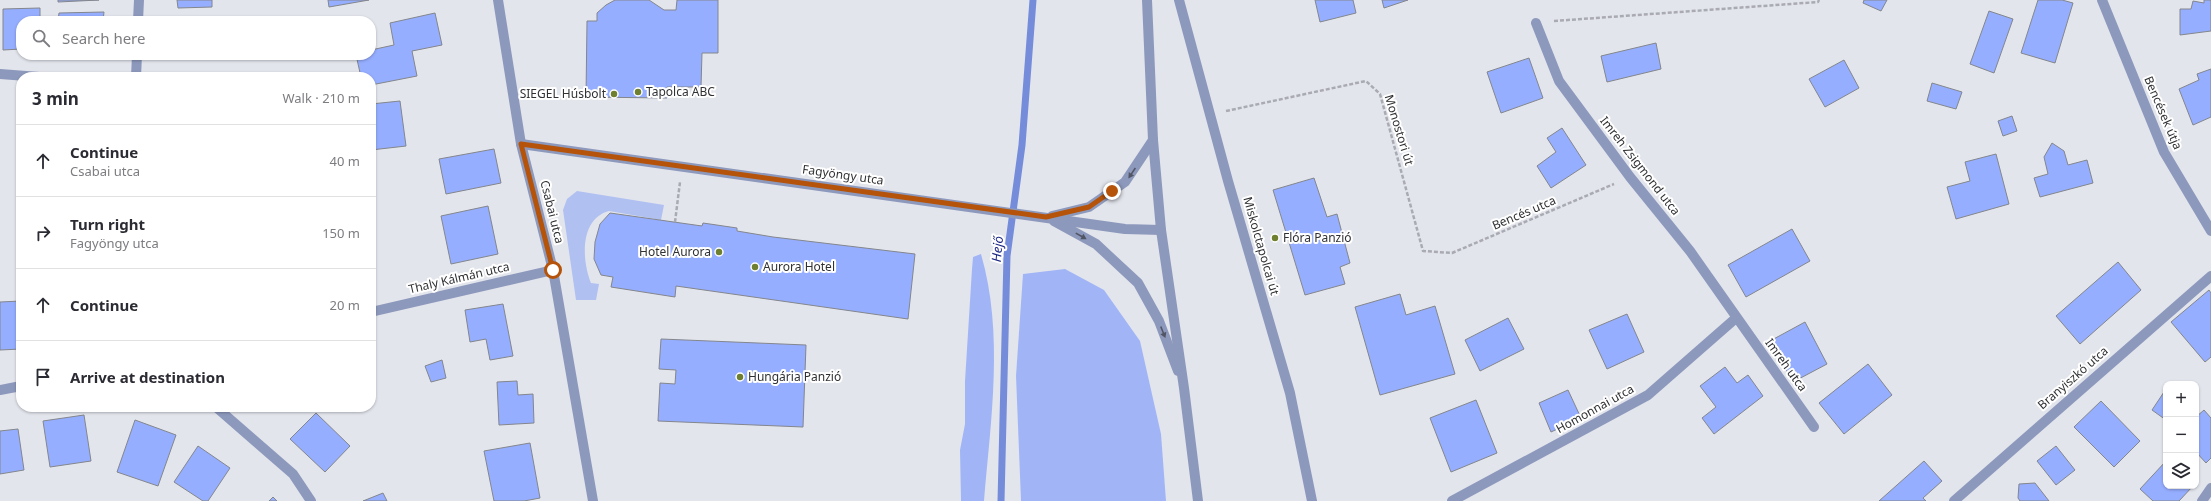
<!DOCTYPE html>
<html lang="en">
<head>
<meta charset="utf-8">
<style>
  body { margin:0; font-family:"Noto Sans",sans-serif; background:#f7f7f7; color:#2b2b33 }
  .controls { position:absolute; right:12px; bottom:12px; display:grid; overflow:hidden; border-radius:8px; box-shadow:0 1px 3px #0004 }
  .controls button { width:36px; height:36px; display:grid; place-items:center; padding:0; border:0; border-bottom:1px solid #e1e1e2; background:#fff; color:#2b2b33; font:20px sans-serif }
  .stop { position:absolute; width:12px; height:12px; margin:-9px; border:3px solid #b45309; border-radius:50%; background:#fff }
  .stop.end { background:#b45309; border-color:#fff; box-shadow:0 1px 4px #0008 }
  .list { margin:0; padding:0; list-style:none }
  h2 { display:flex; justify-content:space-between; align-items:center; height:52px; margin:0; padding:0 16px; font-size:17px }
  h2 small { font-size:13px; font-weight:400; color:#7c7c81 }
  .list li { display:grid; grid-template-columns:26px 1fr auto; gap:12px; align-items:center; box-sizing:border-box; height:72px; padding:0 16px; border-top:1px solid #e1e1e2 }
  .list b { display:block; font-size:15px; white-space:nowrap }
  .list p { margin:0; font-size:13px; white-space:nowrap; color:#7c7c81 }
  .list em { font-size:13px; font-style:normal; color:#7c7c81 }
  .icon { flex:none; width:22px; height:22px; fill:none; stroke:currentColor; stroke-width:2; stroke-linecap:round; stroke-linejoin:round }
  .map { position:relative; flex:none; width:2211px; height:501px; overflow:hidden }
  .search { position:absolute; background:#fff; box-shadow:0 1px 3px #0004; left:16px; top:16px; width:360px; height:44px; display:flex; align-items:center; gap:10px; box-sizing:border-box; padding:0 14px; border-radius:16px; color:#7c7c81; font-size:15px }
  .panel { position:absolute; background:#fff; box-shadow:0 1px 3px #0004; left:16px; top:72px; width:360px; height:340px; border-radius:16px }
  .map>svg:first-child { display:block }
</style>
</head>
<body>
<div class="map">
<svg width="2211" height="501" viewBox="0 0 2211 501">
  <rect width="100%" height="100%" fill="#e3e5ed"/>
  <!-- green -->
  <path fill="#b0c0f1" d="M577 191 664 205 661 220 609 211C579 219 582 261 591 283L599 284 596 300H576L563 210 567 199Z"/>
  <!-- forest -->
  <g fill="#a1b5f6">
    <path d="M981 254C1004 333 991 419 984 501H961L960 450 965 424V381L972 269 973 257Z"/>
    <path d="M1065 269 1104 290 1140 341 1161 434 1166 501H1021L1016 376 1023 274Z"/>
  </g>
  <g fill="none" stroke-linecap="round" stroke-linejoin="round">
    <!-- stream -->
    <path stroke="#758cda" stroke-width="7" d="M1001 501 1007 256 1022 145 1033 0"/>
  </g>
  <!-- building -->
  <g fill="#96aeff" stroke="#83868c">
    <path d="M58 0H99L58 2Z"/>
    <path d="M177 0H212V7L178 8Z"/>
    <path d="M328 0H369L329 7Z"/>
    <path d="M615 0H649L664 10H676L677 0H718V53H702L701 87H667V98L586 97 587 21H597V13L606 5Z"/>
    <path d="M1315 0H1353L1356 13 1320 22Z"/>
    <path d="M1382 0H1408L1384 8Z"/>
    <path d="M1864 0H1887L1881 11 1863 3Z"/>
    <path d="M2038 0H2062L2073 3 2055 63 2021 53Z"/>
    <path d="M2204 0H2211V31L2180 35V9H2191L2193 1 2204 3Z"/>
    <path d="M40 8V21H21V49L3 50V9Z"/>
    <path d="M1989 11 2013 19 1994 73 1970 64Z"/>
    <path d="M104 12 103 21H58L59 13Z"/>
    <path d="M435 13 442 45 412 51 417 76 371 85V77H361L356 55H371V50L394 45 390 23Z"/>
    <path d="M1656 43 1661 69 1607 82 1601 56Z"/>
    <path d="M1529 58 1543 98 1501 113 1487 72Z"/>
    <path d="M1844 60 1859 88 1825 107 1809 79Z"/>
    <path d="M2211 69V117L2193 125 2179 89 2199 80 2197 74Z"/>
    <path d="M1932 83 1962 92 1956 109 1927 101Z"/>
    <path d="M400 101 406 146 371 150V133H373L371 104Z"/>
    <path d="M2012 116 2017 131 2003 136 1998 121Z"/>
    <path d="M1562 128 1586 165 1551 188 1537 166 1556 152 1547 138Z"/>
    <path d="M2052 143 2064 151 2068 165 2087 160 2093 183 2040 197 2034 178 2048 174 2044 157Z"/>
    <path d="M494 149 501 183 446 194 439 159Z"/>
    <path d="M1996 154 2009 204 1956 219 1947 187 1970 181 1965 162Z"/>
    <path d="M1314 178 1327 217 1337 214 1350 263 1340 267 1345 284 1305 295 1273 190Z"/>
    <path d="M488 206 498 254 451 264 441 216Z"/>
    <path d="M610 213 702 226 703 223 737 228V231L773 237 915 254 908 319 676 286 675 297 611 287 613 277 601 275 594 259 595 242 600 224Z"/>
    <path d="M1792 229 1810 261 1746 297 1728 265Z"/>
    <path d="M2118 262 2141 290 2080 344 2056 316Z"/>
    <path d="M2209 290 2211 293V357L2205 362 2171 322Z"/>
    <path d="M1400 294 1406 315 1435 306 1455 374 1380 395 1355 307Z"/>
    <path d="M21 301V349L0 350V302Z"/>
    <path d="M503 304 513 356 490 360 486 339 470 342 465 310Z"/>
    <path d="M1627 314 1644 352 1607 369 1589 330Z"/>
    <path d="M1508 318 1524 349 1480 371 1465 340Z"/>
    <path d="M1805 322 1827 364 1793 382 1770 341Z"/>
    <path d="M661 339 806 345 803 427 658 421 660 383 675 384 676 370 659 369Z"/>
    <path d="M442 360 446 378 431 382 425 366Z"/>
    <path d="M1868 364 1892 395 1844 434 1819 403Z"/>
    <path d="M1725 367 1737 383 1748 375 1763 396 1714 434 1702 418 1716 407 1700 386Z"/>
    <path d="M517 381 518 395 533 394 534 423 499 425 497 382Z"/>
    <path d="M1568 390 1581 418 1551 432 1539 403Z"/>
    <path d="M2164 392 2166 394V420L2152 410Z"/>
    <path d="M1476 400 1497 453 1451 472 1430 418Z"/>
    <path d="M2101 401 2140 441 2114 467 2074 427Z"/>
    <path d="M2204 410 2211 418V458L2206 463 2196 452V417Z"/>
    <path d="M316 413 350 446 325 472 290 439Z"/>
    <path d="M84 415 91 461 50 467 43 421Z"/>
    <path d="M135 420 176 435 158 486 117 472Z"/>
    <path d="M18 429 24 470 0 474V431Z"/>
    <path d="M530 443 540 498 524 501H494L484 451Z"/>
    <path d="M198 446 230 468 208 501H203L174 482Z"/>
    <path d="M2056 446 2075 470 2056 485 2037 461Z"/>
    <path d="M1924 461 1942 481 1923 498 1926 501H1879Z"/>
    <path d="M2166 461V486H2193L2179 501H2153L2140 489Z"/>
    <path d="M2035 483 2049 501H2020L2018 498 2019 484Z"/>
    <path d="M383 493 387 501H363Z"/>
    <path d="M273 497 277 501H269Z"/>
  </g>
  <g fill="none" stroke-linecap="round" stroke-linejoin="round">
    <!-- path -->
    <g stroke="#aaabb2" stroke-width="2.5" stroke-dasharray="4 2" stroke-linecap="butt">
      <path d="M1554 21 1818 2 1819 0"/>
      <path d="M1226 111 1366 81 1380 94 1423 251 1452 253 1614 184"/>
      <path d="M675 222 680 182"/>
    </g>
    <!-- minor -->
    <g stroke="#8d99bc" stroke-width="10">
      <path d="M498 0 521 144 553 270 593 501"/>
      <path d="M1147 0 1153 140 1161 230 1184 388 1198 501"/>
      <path d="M1179 0 1228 181 1290 393 1312 501"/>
      <path d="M2102 0 2164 152 2211 231"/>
      <path d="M138 21 139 0"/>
      <path d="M1536 23 1559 81 1630 177 1690 251 1814 427"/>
      <path d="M0 74 39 77"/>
      <path d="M136 77 137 55"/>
      <path d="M521 144 1125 229 1161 230"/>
      <path d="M1052 216 1089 207 1125 182 1153 140"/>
      <path d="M1054 221 1096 244 1138 283 1159 321 1178 371"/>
      <path d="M371 312 553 270"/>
      <path d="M0 390 21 386"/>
      <path d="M216 407 293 474 311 501"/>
      <path d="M1452 501 1648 395 1736 318"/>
      <path d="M1954 501 2211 276"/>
      <path d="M2202 501 2211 488"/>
    </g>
  </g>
  <!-- one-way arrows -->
  <defs><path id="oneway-solid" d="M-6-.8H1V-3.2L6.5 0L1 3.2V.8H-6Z"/></defs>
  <g fill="#515564">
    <use href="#oneway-solid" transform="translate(1132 173) rotate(124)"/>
    <use href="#oneway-solid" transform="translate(1081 236) rotate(29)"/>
    <use href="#oneway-solid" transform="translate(1163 332) rotate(68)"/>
  </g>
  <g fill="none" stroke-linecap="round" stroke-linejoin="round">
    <!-- route -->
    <path stroke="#b45309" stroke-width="5" d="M553 270 521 144 1046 217 1089 207 1112 191"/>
  </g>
  <!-- markers -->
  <g fill="#6e8030" stroke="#fff" stroke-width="1.5">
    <circle cx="638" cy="92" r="4"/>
    <circle cx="614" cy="94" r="4"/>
    <circle cx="1275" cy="238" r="4"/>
    <circle cx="719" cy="252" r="4"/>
    <circle cx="755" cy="267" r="4"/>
    <circle cx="740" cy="377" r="4"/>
  </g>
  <g text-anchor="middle" stroke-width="4" stroke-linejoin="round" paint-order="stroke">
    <!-- poi labels -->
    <g font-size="12" fill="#303134" stroke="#fff" text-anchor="start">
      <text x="646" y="96">Tapolca ABC</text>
      <text x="606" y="98" text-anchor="end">SIEGEL Húsbolt</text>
      <text x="1283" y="242">Flóra Panzió</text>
      <text x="711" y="256" text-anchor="end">Hotel Aurora</text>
      <text x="763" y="271">Aurora Hotel</text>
      <text x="748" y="381">Hungária Panzió</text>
    </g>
    <!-- street labels -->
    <g font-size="12" fill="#303134" stroke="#fff">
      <text transform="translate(2163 113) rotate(67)" y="4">Bencések útja</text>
      <text transform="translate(1399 130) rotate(73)" y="4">Monostori út</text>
      <text transform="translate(1640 166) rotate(52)" y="4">Imreh Zsigmond utca</text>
      <text transform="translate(843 175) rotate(8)" y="4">Fagyöngy utca</text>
      <text transform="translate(552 212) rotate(76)" y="4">Csabai utca</text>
      <text transform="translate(1524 213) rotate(-23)" y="4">Bencés utca</text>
      <text transform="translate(1261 246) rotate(74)" y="4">Miskolctapolcai út</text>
      <text transform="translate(459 278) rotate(-13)" y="4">Thaly Kálmán utca</text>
      <text transform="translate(1786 365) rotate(54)" y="4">Imreh utca</text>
      <text transform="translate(2073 378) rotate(-41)" y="4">Branyiszkó utca</text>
      <text transform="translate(1595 409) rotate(-29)" y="4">Homonnai utca</text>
    </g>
    <!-- water labels -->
    <g font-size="13" font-style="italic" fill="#1f2a85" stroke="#fff">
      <text transform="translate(997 249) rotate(-85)" y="5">Hejő</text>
    </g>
  </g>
</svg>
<div class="controls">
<button>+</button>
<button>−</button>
<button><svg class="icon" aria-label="layers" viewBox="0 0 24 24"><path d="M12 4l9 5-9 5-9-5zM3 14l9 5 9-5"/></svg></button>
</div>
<div class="stop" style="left:553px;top:270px"></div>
<div class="stop end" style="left:1112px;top:191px"></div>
<div class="search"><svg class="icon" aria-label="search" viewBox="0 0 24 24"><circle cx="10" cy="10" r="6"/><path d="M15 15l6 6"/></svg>Search here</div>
<section class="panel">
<h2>3 min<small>Walk · 210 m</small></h2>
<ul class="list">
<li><svg class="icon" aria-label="ahead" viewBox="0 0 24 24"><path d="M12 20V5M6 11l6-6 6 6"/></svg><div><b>Continue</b><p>Csabai utca</p></div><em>40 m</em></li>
<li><svg class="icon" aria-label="right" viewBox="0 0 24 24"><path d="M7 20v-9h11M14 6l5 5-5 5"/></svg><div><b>Turn right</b><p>Fagyöngy utca</p></div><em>150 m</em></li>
<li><svg class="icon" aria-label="ahead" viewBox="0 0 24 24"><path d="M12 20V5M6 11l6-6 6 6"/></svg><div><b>Continue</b></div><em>20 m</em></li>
<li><svg class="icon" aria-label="arrive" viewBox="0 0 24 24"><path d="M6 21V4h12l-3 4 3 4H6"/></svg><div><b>Arrive at destination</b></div></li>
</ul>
</section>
</div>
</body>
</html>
